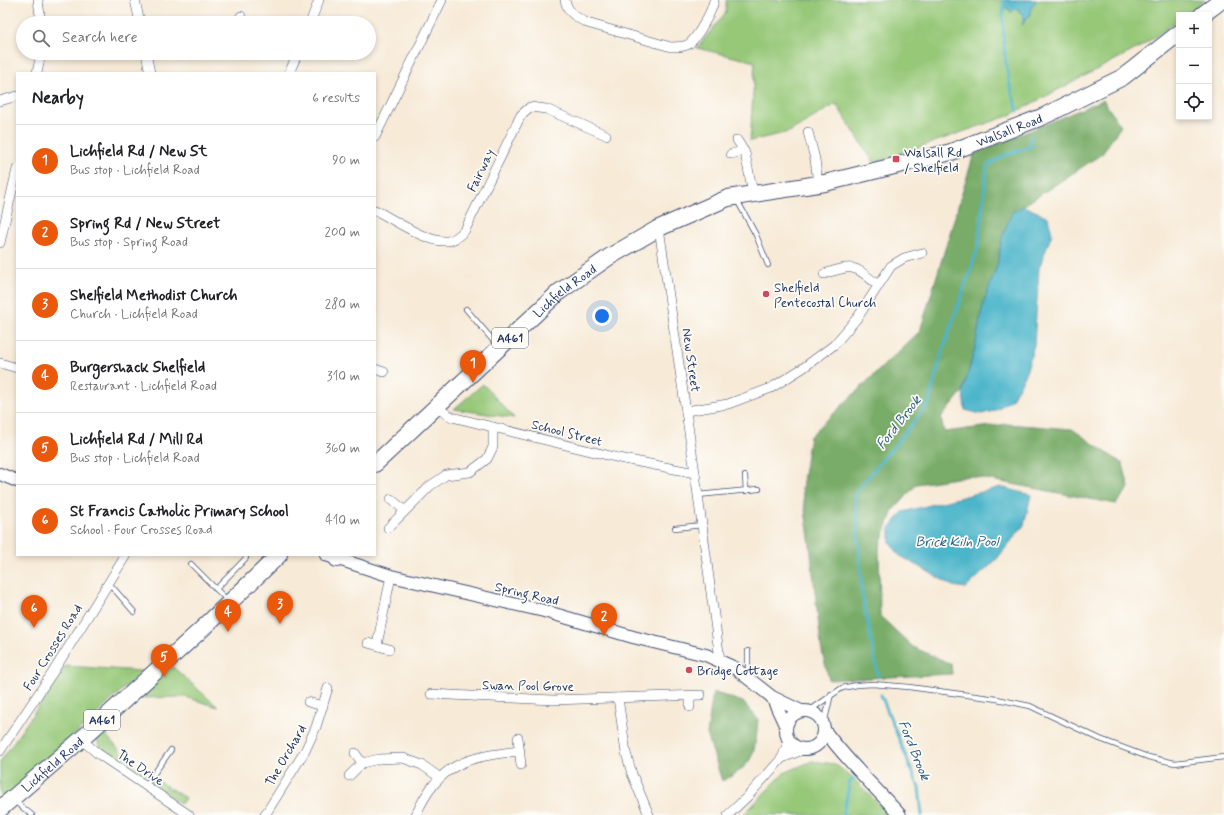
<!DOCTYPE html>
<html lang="en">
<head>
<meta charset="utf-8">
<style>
  body { margin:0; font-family:Mynerve,sans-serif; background:#f2f2f2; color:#202124 }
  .controls { position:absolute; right:12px; top:12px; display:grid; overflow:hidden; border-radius:0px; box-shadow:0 2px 6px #0003 }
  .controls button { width:36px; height:36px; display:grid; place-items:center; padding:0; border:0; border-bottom:1px solid #e0e0e0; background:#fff; color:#202124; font:20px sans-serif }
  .you { position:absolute; left:602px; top:316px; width:14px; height:14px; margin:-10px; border:3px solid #fff; border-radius:50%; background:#1a73e8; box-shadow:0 0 0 6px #1a73e833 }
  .badge { display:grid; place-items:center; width:26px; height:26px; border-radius:50%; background:#ea580c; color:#fff; font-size:13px; font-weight:700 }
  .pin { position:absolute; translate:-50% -33px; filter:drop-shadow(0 1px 2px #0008) }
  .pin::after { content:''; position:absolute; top:21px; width:14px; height:12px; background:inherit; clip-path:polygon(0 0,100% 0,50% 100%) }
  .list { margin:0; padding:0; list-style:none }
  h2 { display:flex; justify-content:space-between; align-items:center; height:52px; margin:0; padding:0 16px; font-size:17px }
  h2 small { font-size:13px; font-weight:400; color:#757577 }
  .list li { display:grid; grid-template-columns:26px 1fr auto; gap:12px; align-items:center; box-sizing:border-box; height:72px; padding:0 16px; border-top:1px solid #e0e0e0 }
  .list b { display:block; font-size:15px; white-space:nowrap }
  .list p { margin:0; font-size:13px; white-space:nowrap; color:#757577 }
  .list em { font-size:13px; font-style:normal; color:#757577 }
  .icon { flex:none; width:22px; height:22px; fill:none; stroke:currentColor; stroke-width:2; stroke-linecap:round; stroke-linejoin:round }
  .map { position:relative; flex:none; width:1224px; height:815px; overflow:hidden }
  .search { position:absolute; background:#fff; box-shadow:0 2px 6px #0003; left:16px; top:16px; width:360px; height:44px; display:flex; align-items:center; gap:10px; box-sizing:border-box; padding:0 14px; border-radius:22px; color:#757577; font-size:15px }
  .panel { position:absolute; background:#fff; box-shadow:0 2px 6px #0003; left:16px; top:72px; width:360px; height:484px; border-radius:0px }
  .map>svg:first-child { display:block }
</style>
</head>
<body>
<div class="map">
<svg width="1224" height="815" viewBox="0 0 1224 815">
  <rect width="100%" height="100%" fill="#fdfcf7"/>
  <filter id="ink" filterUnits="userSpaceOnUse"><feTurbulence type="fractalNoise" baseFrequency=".025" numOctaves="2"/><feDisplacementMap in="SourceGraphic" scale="8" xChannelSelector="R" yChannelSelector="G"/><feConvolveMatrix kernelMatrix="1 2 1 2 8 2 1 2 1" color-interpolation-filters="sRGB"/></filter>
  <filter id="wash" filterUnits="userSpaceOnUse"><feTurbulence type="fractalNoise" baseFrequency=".012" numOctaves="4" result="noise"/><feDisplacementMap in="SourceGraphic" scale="16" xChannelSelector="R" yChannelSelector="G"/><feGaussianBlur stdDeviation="0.9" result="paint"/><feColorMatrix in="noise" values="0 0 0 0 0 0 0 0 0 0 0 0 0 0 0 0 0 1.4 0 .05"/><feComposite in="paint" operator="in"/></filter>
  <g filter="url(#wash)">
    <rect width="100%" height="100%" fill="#f7ead7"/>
    <!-- green -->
    <g fill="#96c878" stroke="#587c6b">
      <path d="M726 0H1205L1186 15H1179V20L1140 47 1008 116 874 163 836 104 789 132 750 141 755 62 697 48 726 12Z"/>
      <path d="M483 384 514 418 454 409Z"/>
      <path d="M66 666 142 671 0 806V762Z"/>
      <path d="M173 667 218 707 185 697 138 698Z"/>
      <path d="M102 731 133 765 185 798 181 804 102 751 96 738Z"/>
      <path d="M812 761 835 764 854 779 890 815H743L784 773Z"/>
    </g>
    <!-- forest -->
    <g fill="#78ac68" stroke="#4a6e63">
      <path d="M1103 100 1121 126 1102 154 1012 213 1002 238 997 266 983 304 975 348 963 391 941 418 944 432 1007 424 1072 429 1123 464 1129 488 1116 504 970 476 917 484 893 510 879 548 880 616 913 647 951 664 952 674 829 680 821 647 810 545 802 488 810 436 920 331 974 154Z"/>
      <path d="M713 692 743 702 758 719C755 754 755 765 722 781L707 734Z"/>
    </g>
    <!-- water -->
    <g fill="#4cb5ca" stroke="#347294">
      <path d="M1004 0H1037L1031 7V14L1026 18 1023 25 1022 22 1024 20 1023 13H1019V9H1014L1011 13 1010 10 1004 7Z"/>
      <path d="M1024 206 1048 217 1052 234 1039 268 1034 345 1025 376 1012 399 994 411 981 414 965 410 963 391 975 348 983 304 997 266 1002 238 1012 212Z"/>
      <path d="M1001 487 1031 495 1024 525 996 560 966 588 953 586 899 555 890 542V528L903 512Z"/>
    </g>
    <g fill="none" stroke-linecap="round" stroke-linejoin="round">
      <!-- stream -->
      <g stroke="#4cb5ca" stroke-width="3">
        <path d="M1004 0C1001 36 1005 77 1018 111"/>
        <path d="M878 676 862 593 855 493 928 405 942 353 978 248 987 166 1003 156 1032 146 1030 136"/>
        <path d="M881 695 919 788 922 815"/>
        <path d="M843 815 850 781 854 779"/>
      </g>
    </g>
  </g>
  <g filter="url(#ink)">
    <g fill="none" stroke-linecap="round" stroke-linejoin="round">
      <!-- service casing -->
      <g stroke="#3c4b70" stroke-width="6">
        <g id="service">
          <path d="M737 200 756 235 768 265"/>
          <path d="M466 309 497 345"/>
          <path d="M745 476 746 491"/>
          <path d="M698 495 759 489"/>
          <path d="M675 528 702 525"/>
          <path d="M191 564 228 601"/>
          <path d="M108 582 134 612"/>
          <path d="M216 589 246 558"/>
          <path d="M748 675V651"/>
          <path d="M809 711 842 688 857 685 873 684 909 687 997 699 1030 706 1100 739 1148 757 1175 763 1224 757"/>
          <path d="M824 724 831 694"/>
          <path d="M145 786 171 750"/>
          <path d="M13 800 32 815"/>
        </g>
      </g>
      <!-- minor casing -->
      <g stroke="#3c4b70" stroke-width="10">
        <g id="minor">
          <path d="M38 0 41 23"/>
          <path d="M135 0 140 23"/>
          <path d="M565 0C567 12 577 18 587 23L671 47C676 47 682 47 687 45 695 42 713 10 714 0"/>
          <path d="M237 23 241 16"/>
          <path d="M310 23 319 0"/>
          <path d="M146 53 150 73"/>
          <path d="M37 73 41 53"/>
          <path d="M289 73 298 53"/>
          <path d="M0 101 17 96"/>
          <path d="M808 132 815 159 818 184"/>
          <path d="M375 137 442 0"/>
          <path d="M737 140 745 153 753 193"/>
          <path d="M731 154 744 151"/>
          <path d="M375 210C393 219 427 243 447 241 454 241 460 235 465 230L521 115 530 107 546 109 606 135"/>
          <path d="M659 228 695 473 720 660"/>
          <path d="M0 243 17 169"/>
          <path d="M824 274C855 264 853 265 878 285"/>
          <path d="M0 363 17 368"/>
          <path d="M375 369 384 372"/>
          <path d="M435 407 452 417 619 458 695 473"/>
          <path d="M686 411 728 404 771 388 803 368 834 345 858 317 891 266 904 258 922 253"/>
          <path d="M391 499 404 510"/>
          <path d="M388 528 430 486 446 475 470 472 487 459 493 447V427"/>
          <path d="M368 643 389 649"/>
          <path d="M377 645 391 576"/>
          <path d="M431 694 553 700 701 695"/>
          <path d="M690 696V707"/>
          <path d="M618 698 626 753 632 774 649 815"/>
          <path d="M308 702 323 706"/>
          <path d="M518 738 521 765"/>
          <path d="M81 739 97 753 189 815"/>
          <path d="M0 751 53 672 126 555"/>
          <path d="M355 753 362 763"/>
          <path d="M782 758 805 749"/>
          <path d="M349 776 362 763 379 759 403 758 422 765 439 777"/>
          <path d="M265 815 305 751 316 727 328 688"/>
          <path d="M416 815C438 763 467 757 520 751"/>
          <path d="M728 815 748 796 782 758 789 740"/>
        </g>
      </g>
      <!-- tertiary casing -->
      <g stroke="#3c4b70" stroke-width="14">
        <g id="tertiary">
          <path d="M0 474 17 481"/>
          <path d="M326 555 391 576 544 611 633 637 706 655 735 668 772 697 801 711"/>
          <path d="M772 697 786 727"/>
          <circle cx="805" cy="730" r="19"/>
          <path d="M825 731C847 761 875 787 900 815"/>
        </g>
      </g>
      <!-- trunk casing -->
      <g stroke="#3c4b70" stroke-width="18">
        <g id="trunk">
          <path d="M1202 15 1222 0"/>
          <path id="s1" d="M375 464 559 292 609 257 659 228 728 198 825 183 951 152 1042 117 1123 77 1179 33"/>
          <path d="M335 555 337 559"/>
          <path id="s2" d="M0 809 86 735 203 628 279 555"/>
        </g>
      </g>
      <!-- service -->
      <use href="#service" stroke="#fff" stroke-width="4.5"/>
      <!-- minor -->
      <use href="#minor" stroke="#fff" stroke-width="9"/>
      <!-- tertiary -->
      <use href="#tertiary" stroke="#fff" stroke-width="12"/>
      <!-- trunk -->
      <use href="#trunk" stroke="#fff" stroke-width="16"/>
    </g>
  </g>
  <!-- markers -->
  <g fill="#d1495b" stroke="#fdfcf7" stroke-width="1.5">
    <rect x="892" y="155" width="8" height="8" rx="2"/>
    <circle cx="766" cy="294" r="4"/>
    <circle cx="689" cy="670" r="4"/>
  </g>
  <g text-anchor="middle" stroke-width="3.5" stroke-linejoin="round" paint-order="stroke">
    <!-- shield labels -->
    <g fill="#fdfcf7" stroke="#5f6c8c" stroke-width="1">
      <rect x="492" y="328" width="36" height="20" rx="3"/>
      <rect x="84" y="710" width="36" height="20" rx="3"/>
    </g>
    <g font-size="12" font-weight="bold" fill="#1b2f5e">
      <text x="510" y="342">A461</text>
      <text x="102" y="724">A461</text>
    </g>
    <!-- street labels -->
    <g font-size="13" fill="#1b2f5e" stroke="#fdfcf7">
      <text dy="5" stroke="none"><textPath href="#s1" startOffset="736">Walsall Road</textPath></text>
      <text transform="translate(480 170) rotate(-64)" y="5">Fairway</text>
      <text dy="5" stroke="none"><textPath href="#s1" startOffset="257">Lichfield Road</textPath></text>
      <text transform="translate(692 360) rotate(82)" y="5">New Street</text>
      <text transform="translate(567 432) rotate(14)" y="5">School Street</text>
      <text transform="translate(527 593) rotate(13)" y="5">Spring Road</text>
      <text transform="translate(52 647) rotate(-58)" y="5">Four Crosses Road</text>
      <text transform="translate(528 685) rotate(1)" y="5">Swan Pool Grove</text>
      <text transform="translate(285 755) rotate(-60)" y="5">The Orchard</text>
      <text dy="5" stroke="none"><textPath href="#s2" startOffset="69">Lichfield Road</textPath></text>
      <text transform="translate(141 767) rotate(34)" y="5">The Drive</text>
    </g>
    <!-- poi labels -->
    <g font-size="13" fill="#1b2f5e" stroke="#fdfcf7" text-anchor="start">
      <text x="904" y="157">Walsall Rd<tspan x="904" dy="15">/ Shelfield</tspan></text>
      <text x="774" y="292">Shelfield<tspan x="774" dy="15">Pentecostal Church</tspan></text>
      <text x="697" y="675">Bridge Cottage</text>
    </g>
    <!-- water labels -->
    <g font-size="14" font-style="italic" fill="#2c5e84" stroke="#fdfcf7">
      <text transform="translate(898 422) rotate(-52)" y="5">Ford Brook</text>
      <text x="957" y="546">Brick Kiln Pool</text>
      <text transform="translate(915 750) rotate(68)" y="5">Ford Brook</text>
    </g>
  </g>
</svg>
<div class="controls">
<button>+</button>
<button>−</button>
<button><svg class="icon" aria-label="locate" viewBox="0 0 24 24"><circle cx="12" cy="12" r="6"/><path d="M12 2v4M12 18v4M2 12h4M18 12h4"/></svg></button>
</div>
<div class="you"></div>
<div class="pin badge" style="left:473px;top:383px">1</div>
<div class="pin badge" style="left:604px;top:636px">2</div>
<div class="pin badge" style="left:280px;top:624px">3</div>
<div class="pin badge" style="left:228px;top:632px">4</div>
<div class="pin badge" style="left:164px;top:677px">5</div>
<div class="pin badge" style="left:34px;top:628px">6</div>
<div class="search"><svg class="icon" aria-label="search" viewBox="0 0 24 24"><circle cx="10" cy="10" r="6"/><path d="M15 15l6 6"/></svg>Search here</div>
<section class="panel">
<h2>Nearby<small>6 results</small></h2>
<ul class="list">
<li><span class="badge">1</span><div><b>Lichfield Rd / New St</b><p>Bus stop · Lichfield Road</p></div><em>90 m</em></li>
<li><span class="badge">2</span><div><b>Spring Rd / New Street</b><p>Bus stop · Spring Road</p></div><em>200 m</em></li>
<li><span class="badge">3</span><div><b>Shelfield Methodist Church</b><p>Church · Lichfield Road</p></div><em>280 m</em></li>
<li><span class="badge">4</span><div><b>Burgershack Shelfield</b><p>Restaurant · Lichfield Road</p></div><em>310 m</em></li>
<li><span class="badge">5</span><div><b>Lichfield Rd / Mill Rd</b><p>Bus stop · Lichfield Road</p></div><em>360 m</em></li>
<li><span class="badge">6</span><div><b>St Francis Catholic Primary School</b><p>School · Four Crosses Road</p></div><em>410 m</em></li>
</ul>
</section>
</div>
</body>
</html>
